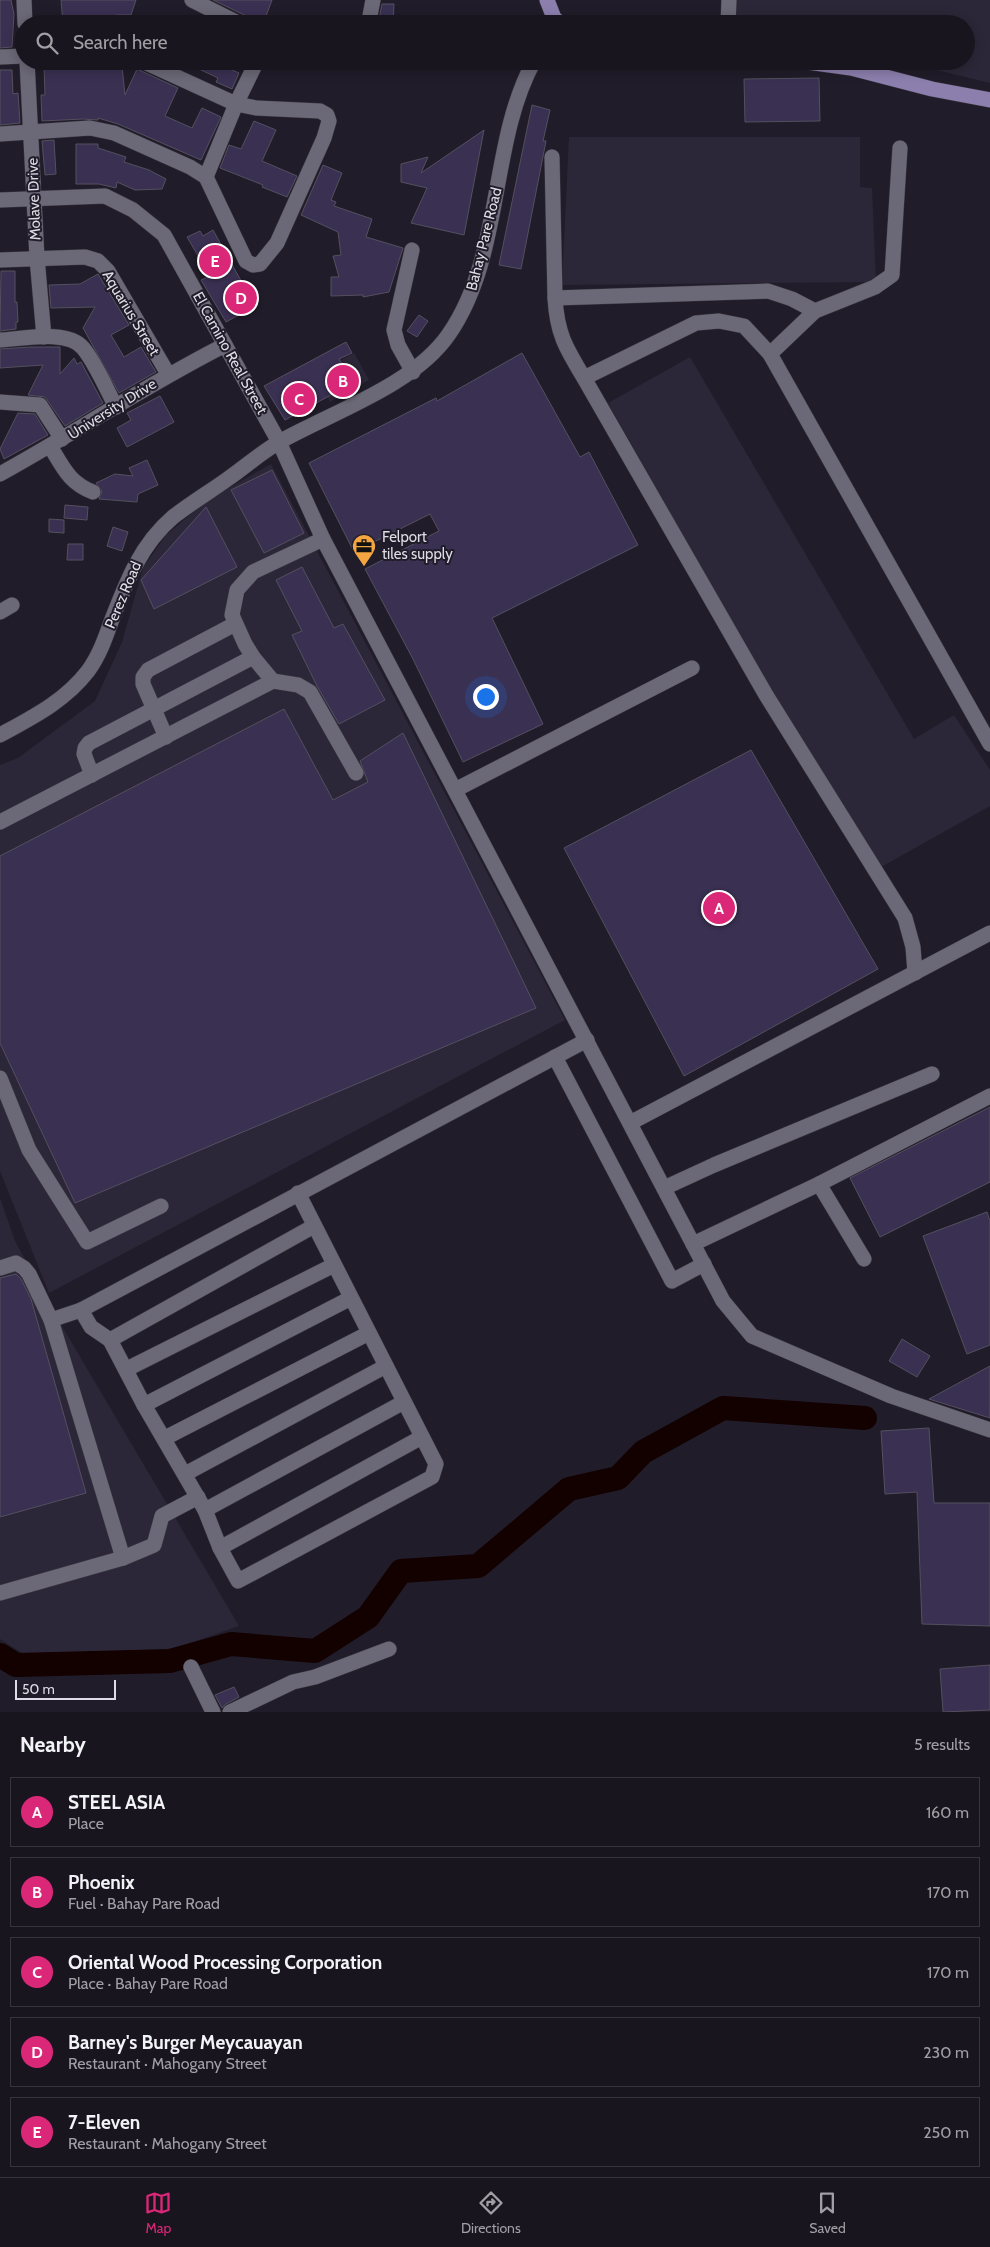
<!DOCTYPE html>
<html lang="en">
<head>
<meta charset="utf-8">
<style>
  body { margin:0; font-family:Cabin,sans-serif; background:#211e28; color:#f1f3f6 }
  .scale { position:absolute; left:15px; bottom:12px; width:101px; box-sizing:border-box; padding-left:5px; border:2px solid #dedce4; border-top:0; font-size:14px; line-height:18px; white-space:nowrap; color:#dedce4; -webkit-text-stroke:4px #201c29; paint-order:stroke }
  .you { position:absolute; left:485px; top:696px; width:18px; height:18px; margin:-12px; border:4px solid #fff; border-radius:50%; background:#1a73e8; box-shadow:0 0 0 8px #1a73e833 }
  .badge { display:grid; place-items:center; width:32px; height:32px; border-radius:50%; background:#db2777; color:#fff; font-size:16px; font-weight:700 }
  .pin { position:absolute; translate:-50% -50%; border:2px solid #fff; box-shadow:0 1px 5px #0006 }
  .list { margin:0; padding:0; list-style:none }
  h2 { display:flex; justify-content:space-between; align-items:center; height:65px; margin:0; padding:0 20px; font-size:21px }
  h2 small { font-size:16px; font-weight:400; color:#9f9fa4 }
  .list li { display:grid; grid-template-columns:32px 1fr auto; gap:15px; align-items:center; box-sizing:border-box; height:70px; margin:0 10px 10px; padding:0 10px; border:1px solid #36343d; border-radius:0px }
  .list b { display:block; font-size:19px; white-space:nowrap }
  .list p { margin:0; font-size:16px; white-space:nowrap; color:#9f9fa4 }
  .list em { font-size:16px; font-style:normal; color:#9f9fa4 }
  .icon { flex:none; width:28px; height:28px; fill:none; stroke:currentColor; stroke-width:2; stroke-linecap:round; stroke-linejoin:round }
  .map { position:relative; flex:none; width:990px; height:1712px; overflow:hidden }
  .search { position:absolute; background:#18151f; box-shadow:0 2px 12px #0003; left:15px; right:15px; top:15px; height:55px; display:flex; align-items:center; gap:12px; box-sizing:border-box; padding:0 18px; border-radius:28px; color:#9f9fa4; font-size:19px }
  .sheet { height:465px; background:#18151f }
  nav { display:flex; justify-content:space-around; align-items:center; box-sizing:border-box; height:70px; border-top:1px solid #36343d; background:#18151f; font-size:14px; color:#9f9fa4 }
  nav a { display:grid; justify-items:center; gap:2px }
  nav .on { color:#db2777 }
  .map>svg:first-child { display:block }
</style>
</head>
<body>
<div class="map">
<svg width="990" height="1712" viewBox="0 0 990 1712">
  <rect width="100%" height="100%" fill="#201c29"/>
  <!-- built -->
  <g fill="#2c2738">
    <path d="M736 0H990V83L900 61H966V24H734Z"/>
    <path d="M569 137H860V187L872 188 876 282 562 285Z"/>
    <path d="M354 353 369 380 330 402 315 374Z"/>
    <path d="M690 357 914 739 954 715 990 770V806L874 871 608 403Z"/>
    <path d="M271 464 565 1020 49 1293 0 1171V765L18 758 95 701 122 642 143 568 166 535 208 500Z"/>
    <path d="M0 1198 15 1241 53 1311 239 1626 175 1648 38 1663 0 1639Z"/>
  </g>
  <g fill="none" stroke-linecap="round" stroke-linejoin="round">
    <!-- river -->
    <path stroke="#130100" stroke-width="24" d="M0 1655 16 1665 170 1661 231 1644 315 1651 368 1617 401 1571 478 1566 569 1489 618 1478 643 1452 723 1408 865 1418"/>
  </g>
  <!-- building -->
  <g fill="#3a3052" stroke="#54505f">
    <path d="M0 0H11L14 14 12 47 0 48Z"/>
    <path d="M61 0H136L131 15H116V24H63Z"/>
    <path d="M213 0H272L263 24Z"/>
    <path d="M382 4H394L393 24H378Z"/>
    <path d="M104 61H109L110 67 122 66 125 95 137 69 178 88 165 116 192 128 202 108 221 117 201 160 118 124 98 118V120L83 119 42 121 41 95H45L44 66 90 64 89 63Z"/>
    <path d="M182 61H219L218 64 239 73 232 89 216 82 218 78Z"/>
    <path d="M0 70H12L13 94 18 93 20 123 0 125Z"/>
    <path d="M819 78 820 121 745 122 744 79Z"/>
    <path d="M532 105 550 110 543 141H546L521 269 499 265Z"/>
    <path d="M254 121 276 130 262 161 297 176 287 197 262 187 263 185 220 168 229 145 241 149Z"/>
    <path d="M484 130 464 235 411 223 427 188 401 182V164L428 157 421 173Z"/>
    <path d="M54 140 56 174 45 175 42 141Z"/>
    <path d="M76 144H98V148L126 157 124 162 149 170 166 179 162 189 135 190 117 182 116 188 99 184H76Z"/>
    <path d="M323 165 342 173 331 200 336 202 334 206 372 219 366 237 403 248 389 292 363 297V295L331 296V277H339L333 256 341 255 338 232 301 215Z"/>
    <path d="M213 230 255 306 226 322 201 280 210 276 187 237 200 231 203 236Z"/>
    <path d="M1 271H15V302H17L18 322H16V329L0 331Z"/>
    <path d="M98 274 129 325 111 335 124 357 141 347 156 372 119 393 83 328 95 307 51 308 49 285 80 284Z"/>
    <path d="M419 315 428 321 417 337 407 331Z"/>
    <path d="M346 342 352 353 339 359 353 383 285 420 264 386Z"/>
    <path d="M30 347H60V374L74 358 77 364 81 362 103 403 65 426 45 397 28 395 43 365 0 368V349Z"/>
    <path d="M522 353 580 457 589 452 638 545 492 618 543 724 463 762 413 659 365 569 439 531 430 514 354 552 309 463 436 398 437 401Z"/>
    <path d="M160 396 174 422 127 447 117 428 131 420 127 413Z"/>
    <path d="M18 413 35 414 48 435 4 459 0 449Z"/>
    <path d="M147 460 158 485 138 494 137 502 99 499 102 491 96 483 115 474 133 476 129 468Z"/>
    <path d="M272 470 304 533 264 553 231 490Z"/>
    <path d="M65 505 88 507 87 520 64 518Z"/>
    <path d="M206 507 237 567 154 609 141 580Z"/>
    <path d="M49 519 64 520V533L49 532Z"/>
    <path d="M113 527 128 532 122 551 107 546Z"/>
    <path d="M68 544H83V560H67Z"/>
    <path d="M302 567 334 628 343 624 385 700 339 724 317 686 292 635 302 631 276 580Z"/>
    <path d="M284 709 333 800 368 782 360 761 403 733 536 1008 75 1203 0 1043V856Z"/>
    <path d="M751 750 878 969 684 1076 564 848Z"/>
    <path d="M990 1107V1182L880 1237 850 1178Z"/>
    <path d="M987 1212 990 1221V1345L967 1354 923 1236Z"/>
    <path d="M16 1274 21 1279 31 1299 86 1493 0 1517V1278Z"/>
    <path d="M902 1339 930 1356 917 1377 889 1361Z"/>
    <path d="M990 1366V1418L929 1399Z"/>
    <path d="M929 1428 934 1503H990V1626L922 1624 917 1492 885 1494 881 1431Z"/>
    <path d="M990 1665V1710L943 1712 940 1669Z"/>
    <path d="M234 1687 239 1697 226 1704 222 1708 215 1695Z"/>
  </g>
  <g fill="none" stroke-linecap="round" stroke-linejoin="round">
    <!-- minor casing -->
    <g stroke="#39363f" stroke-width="16">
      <g id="minor">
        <path d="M24 0 25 24"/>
        <path d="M192 0 240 24"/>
        <path d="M369 21 373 0"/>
        <path d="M728 24 729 0"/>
        <path d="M0 57 24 56"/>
        <path d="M27 61 37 258 44 337"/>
        <path d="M0 134 90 128 114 133 190 167 206 177 246 261 253 265 260 264 277 243 324 138 329 121 327 115 320 111 256 108 236 104 142 61"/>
        <path d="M552 157 555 298"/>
        <path d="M206 177 236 104 257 61"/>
        <path d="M0 200 105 196 133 210 164 235 279 442 323 539 723 1301 752 1336 891 1396 990 1430"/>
        <path d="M412 250 394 330 398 345 413 372"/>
        <path d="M0 260 85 257 98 261 108 271 168 374"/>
        <path d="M0 340C22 339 68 329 83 348 95 362 107 390 116 407"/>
        <path d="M770 354 815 311 875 287 892 275 900 148"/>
        <path d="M584 378C566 348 557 334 555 298L768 291 792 299 815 311"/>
        <path d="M0 402 40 405 62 439"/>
        <path d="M50 446C63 467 69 483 93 492"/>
        <path d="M0 474C76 432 148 384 225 345"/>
        <path d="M323 539 253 572 237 590 232 615 245 644 253 657 273 681 298 685 310 692 356 773"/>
        <path d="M0 612 12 605"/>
        <path d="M0 735C33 717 65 701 88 671 99 656 105 639 111 622 126 583 140 545 173 517 191 503 211 491 229 478 246 466 263 451 281 441 335 411 414 385 449 334 504 254 489 143 534 61"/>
        <path d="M166 737 143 684V677L148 670 235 624"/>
        <path d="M92 775 84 754 85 748 89 743 253 657"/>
        <path d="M455 790 692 668"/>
        <path d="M0 822 273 681"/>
        <path d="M915 973 913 947 905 918 766 695 584 378 696 323 719 321 744 326 770 354 990 744"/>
        <path d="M555 1057 672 1281 704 1264"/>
        <path d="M0 1078 29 1150 87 1242 161 1206"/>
        <path d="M630 1123 990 933"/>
        <path d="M819 1184 864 1259"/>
        <path d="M664 1188 714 1165 932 1074"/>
        <path d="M693 1244 819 1184 990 1096"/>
        <path d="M0 1268 16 1263 24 1268 29 1274 51 1320 81 1310 587 1040"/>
        <path d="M81 1310 91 1327 110 1340 144 1405 205 1510 220 1548 238 1581 432 1477 436 1464 298 1193"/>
        <path d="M51 1320 123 1558"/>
        <path d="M110 1340 314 1226"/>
        <path d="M127 1369 334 1265"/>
        <path d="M144 1405 351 1298"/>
        <path d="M165 1438 369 1333"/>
        <path d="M185 1474 386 1366"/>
        <path d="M205 1510 404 1402"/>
        <path d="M220 1548 422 1437"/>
        <path d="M0 1593 123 1558 154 1545 162 1516 198 1497"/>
        <path d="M191 1667 213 1712"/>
        <path d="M230 1712 293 1682 315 1677 389 1649"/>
      </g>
    </g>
    <!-- major casing -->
    <g stroke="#39363f" stroke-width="16">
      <g id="major">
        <path d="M547 0 554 18 561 24"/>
        <path d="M800 61 851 68 932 89 990 100"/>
      </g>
    </g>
    <!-- minor -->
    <use href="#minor" stroke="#6b6877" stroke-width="15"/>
    <!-- major -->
    <use href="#major" stroke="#8c7fae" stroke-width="15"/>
  </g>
  <!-- icons -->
  <defs>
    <g id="office-pin" transform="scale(1.25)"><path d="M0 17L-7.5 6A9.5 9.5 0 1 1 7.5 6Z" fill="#f2a541" stroke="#201c29"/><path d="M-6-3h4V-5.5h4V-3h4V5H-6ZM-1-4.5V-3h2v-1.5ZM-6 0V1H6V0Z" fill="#111"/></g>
  </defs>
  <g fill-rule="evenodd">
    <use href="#office-pin" x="364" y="546"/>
  </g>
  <g text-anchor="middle" stroke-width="4" stroke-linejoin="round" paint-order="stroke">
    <!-- street labels -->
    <g font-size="15" fill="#dedce4" stroke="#201c29">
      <text transform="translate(34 199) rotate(-92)" y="5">Molave Drive</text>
      <text transform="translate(484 239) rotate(-76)" y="5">Bahay Pare Road</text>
      <text transform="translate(131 313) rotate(59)" y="5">Aquarius Street</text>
      <text transform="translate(230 353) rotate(61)" y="5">El Camino Real Street</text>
      <text transform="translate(112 409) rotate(-32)" y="5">University Drive</text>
      <text transform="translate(123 595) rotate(-67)" y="5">Perez Road</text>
    </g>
    <!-- poi labels -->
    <g font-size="15" fill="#dedce4" stroke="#201c29" text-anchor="start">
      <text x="382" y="542">Felport<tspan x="382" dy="17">tiles supply</tspan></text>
    </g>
  </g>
</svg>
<div class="scale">50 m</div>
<div class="you"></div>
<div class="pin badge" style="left:719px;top:908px">A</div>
<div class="pin badge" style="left:343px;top:381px">B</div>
<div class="pin badge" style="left:299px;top:399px">C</div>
<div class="pin badge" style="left:241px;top:298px">D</div>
<div class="pin badge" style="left:215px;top:261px">E</div>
<div class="search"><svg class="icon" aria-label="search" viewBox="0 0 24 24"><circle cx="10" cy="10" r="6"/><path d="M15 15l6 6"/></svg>Search here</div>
</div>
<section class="sheet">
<h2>Nearby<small>5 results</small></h2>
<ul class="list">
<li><span class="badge">A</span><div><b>STEEL ASIA</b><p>Place</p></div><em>160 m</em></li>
<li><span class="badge">B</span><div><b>Phoenix</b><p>Fuel · Bahay Pare Road</p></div><em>170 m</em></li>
<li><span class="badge">C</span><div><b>Oriental Wood Processing Corporation</b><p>Place · Bahay Pare Road</p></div><em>170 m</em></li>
<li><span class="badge">D</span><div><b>Barney's Burger Meycauayan</b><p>Restaurant · Mahogany Street</p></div><em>230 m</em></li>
<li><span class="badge">E</span><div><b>7-Eleven</b><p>Restaurant · Mahogany Street</p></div><em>250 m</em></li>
</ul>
</section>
<nav>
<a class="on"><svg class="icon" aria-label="map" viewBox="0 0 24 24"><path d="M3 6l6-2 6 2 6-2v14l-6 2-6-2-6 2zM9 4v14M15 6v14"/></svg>Map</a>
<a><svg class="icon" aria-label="directions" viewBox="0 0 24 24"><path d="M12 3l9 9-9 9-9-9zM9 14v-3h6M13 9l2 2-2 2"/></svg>Directions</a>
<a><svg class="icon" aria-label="saved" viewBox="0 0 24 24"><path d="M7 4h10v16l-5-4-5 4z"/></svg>Saved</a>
</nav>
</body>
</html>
